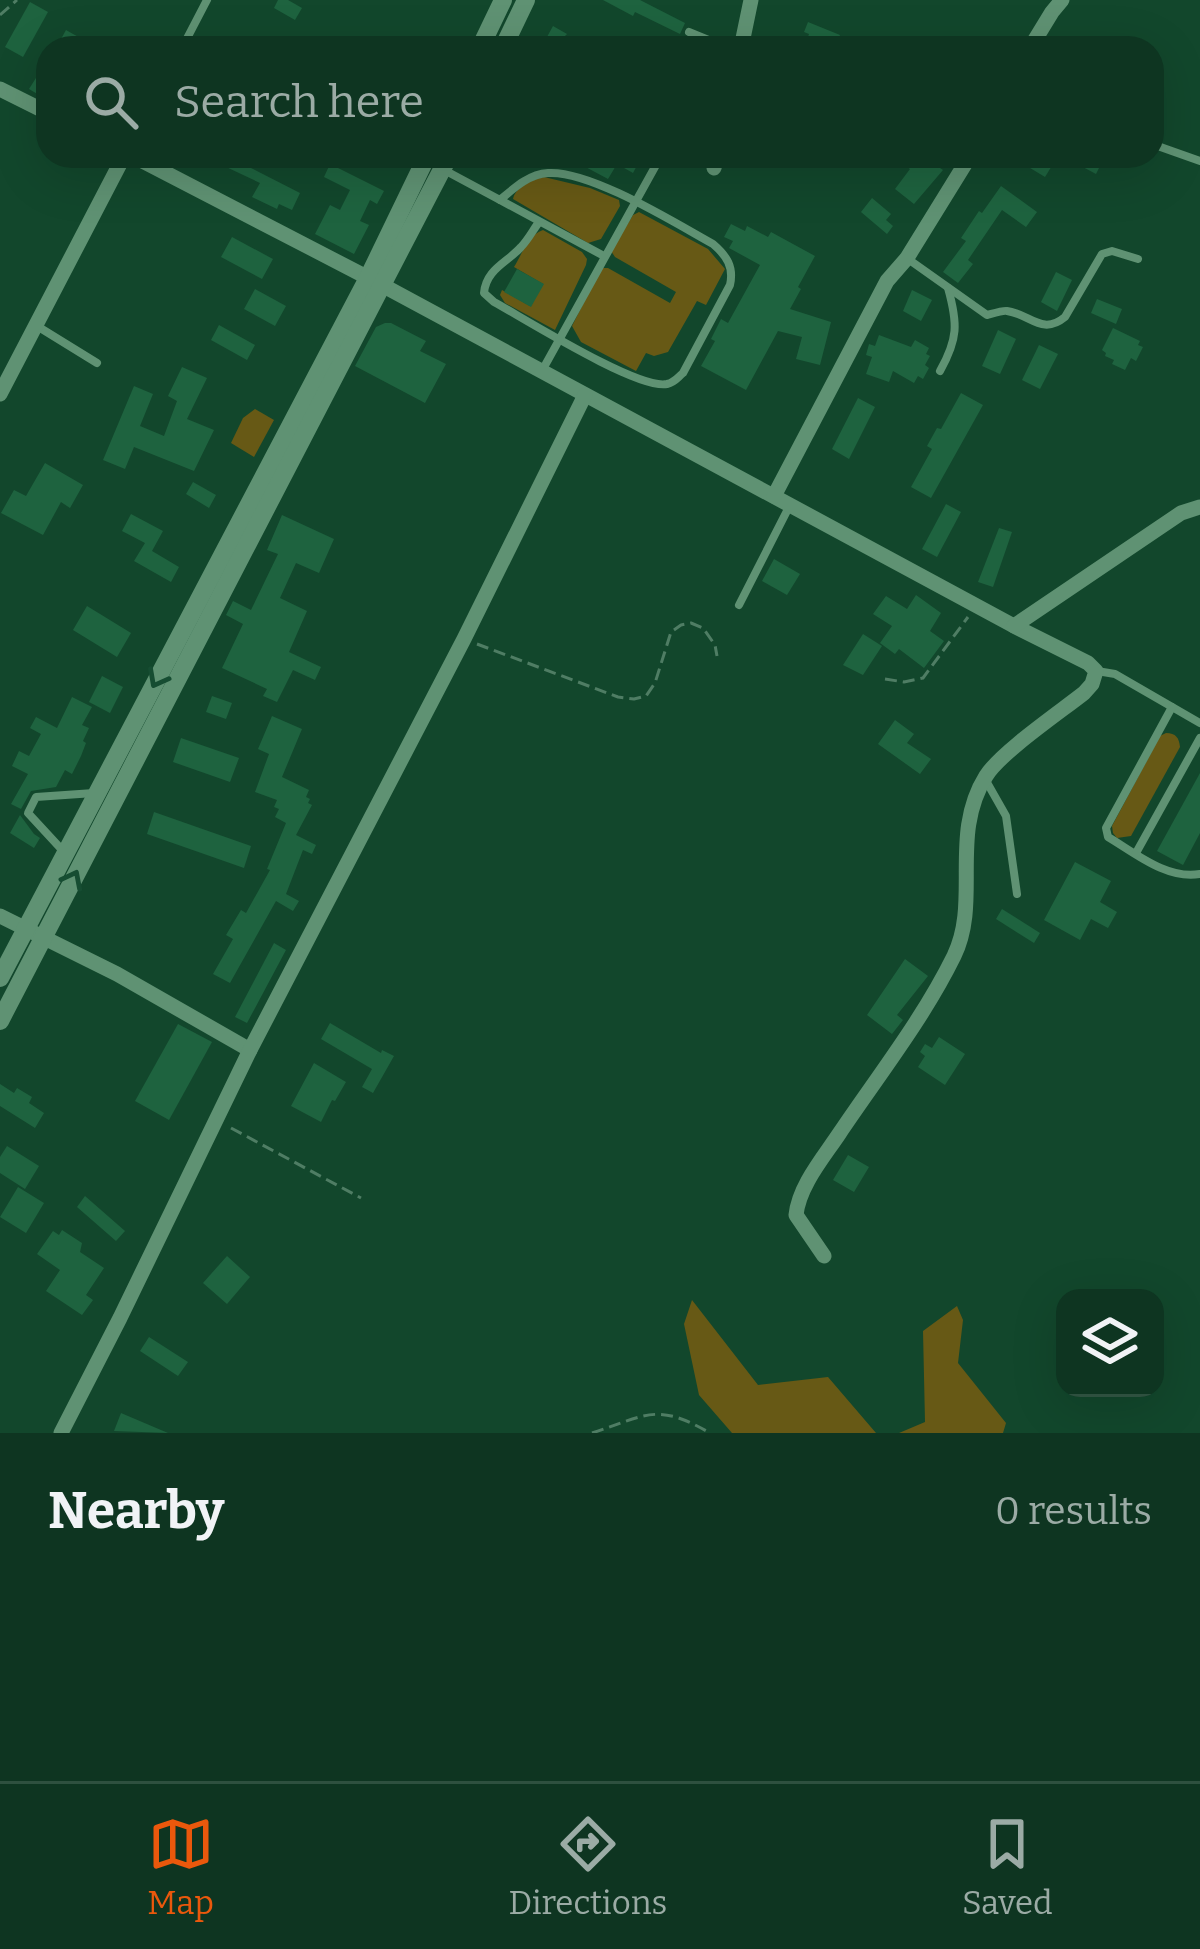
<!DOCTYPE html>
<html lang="en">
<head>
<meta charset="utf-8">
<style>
  body { margin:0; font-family:Bitter,serif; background:#1c402e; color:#f1f3f6 }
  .controls { position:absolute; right:36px; bottom:36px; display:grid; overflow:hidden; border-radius:24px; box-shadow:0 12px 48px #0002 }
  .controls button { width:108px; height:108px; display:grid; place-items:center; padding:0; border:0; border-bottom:3px solid #2e503f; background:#0e3521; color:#f1f3f6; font:60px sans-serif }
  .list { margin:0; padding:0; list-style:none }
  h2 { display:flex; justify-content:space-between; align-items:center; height:156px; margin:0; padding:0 48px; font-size:51px }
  h2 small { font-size:39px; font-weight:400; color:#9baba5 }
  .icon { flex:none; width:66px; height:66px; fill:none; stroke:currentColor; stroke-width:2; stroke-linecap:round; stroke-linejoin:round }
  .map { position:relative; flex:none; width:1200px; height:1433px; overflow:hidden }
  .search { position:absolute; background:#0e3521; box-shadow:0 12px 48px #0002; left:36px; right:36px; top:36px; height:132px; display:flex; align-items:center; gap:30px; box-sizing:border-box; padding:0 42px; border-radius:36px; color:#9baba5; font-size:45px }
  .sheet { height:348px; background:#0e3521 }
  nav { display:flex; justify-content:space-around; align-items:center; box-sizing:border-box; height:168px; border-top:3px solid #2e503f; background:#0e3521; font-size:33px; color:#9baba5 }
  nav a { display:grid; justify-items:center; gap:6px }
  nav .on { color:#ea580c }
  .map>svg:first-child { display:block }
</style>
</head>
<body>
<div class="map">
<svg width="1200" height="1433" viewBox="0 0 1200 1433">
  <rect width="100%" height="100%" fill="#12472c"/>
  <!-- green -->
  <g fill="#675915">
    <path d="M544 177 590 188 619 200 620 206 601 239 588 243 513 199C515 187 533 179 544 177Z"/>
    <path d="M639 212 708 249 725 269 706 305 697 301 668 352 654 356 646 353 636 371 581 342 572 326 601 268H608L670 303 676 292 615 257 611 251 633 215Z"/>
    <path d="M543 230 582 252 587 259 586 265 555 330 505 303 500 295 502 290 530 306 543 284 514 267C522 254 528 235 543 230Z"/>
    <path d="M255 409 274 420 254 457 231 443 243 418Z"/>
    <path d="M1166 733C1176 733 1179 738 1180 747L1131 836 1117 838 1113 833 1112 826 1160 736Z"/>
    <path d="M692 1300 758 1385 828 1377 876 1433H732L699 1395 684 1324Z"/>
    <path d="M957 1306 963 1320 958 1363 1006 1423 1003 1433H899L925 1422 923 1331Z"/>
  </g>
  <!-- building -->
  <g fill="#1e633f">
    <path d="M278 0H288L302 8 295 20 274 8Z"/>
    <path d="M603 0H640L685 23 680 34 635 12 633 16Z"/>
    <path d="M30 2 48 12 23 57 5 47Z"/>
    <path d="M808 22 840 35 835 48H818L806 43 809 34 804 32Z"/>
    <path d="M553 26 567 34 565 36 592 48H541Z"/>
    <path d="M66 30 82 39 77 48H56Z"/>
    <path d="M48 59V81L39 95 29 89Z"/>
    <path d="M229 156H251L247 166 300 193 292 210 279 204 277 209 252 197 260 183 224 166Z"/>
    <path d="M565 156H642L633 173 617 164 608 179Z"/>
    <path d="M891 156H922L943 170 914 204 895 189 910 169Z"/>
    <path d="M1010 156H1058L1045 177Z"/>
    <path d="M1086 156H1105L1096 174 1081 166Z"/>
    <path d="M330 164 384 191 377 204 370 200 360 221 369 225 354 254 315 234 330 205 340 210 350 190 324 177Z"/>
    <path d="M1001 186 1037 212 1026 227 1002 210 968 260 973 264 958 283 943 272 966 241 961 238 979 211 982 213Z"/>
    <path d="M872 198 891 214 886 220 893 226 887 234 861 212Z"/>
    <path d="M731 224 745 231 747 226 768 237 771 232 815 256 798 287 801 289 790 309 831 322 820 365 796 359 802 337 778 331 746 390 701 366 715 341 711 339 721 319 728 323 760 265 729 248 733 241 724 237Z"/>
    <path d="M232 237 273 259 262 279 221 257Z"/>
    <path d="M517 269 544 284 531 307 504 292Z"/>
    <path d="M1056 272 1072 280 1057 311 1041 302Z"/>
    <path d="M255 289 286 306 275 326 244 309Z"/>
    <path d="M912 290 932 300 921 321 903 311Z"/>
    <path d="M1097 299 1122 309 1116 324 1091 313Z"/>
    <path d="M385 323H391L426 341 420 351 446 364 425 403 355 366 376 327Z"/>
    <path d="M219 325 255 345 247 360 211 340Z"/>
    <path d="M1113 328 1140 341 1138 345 1143 347 1136 361 1131 358 1125 370 1112 364 1114 360 1105 356 1106 353 1102 350Z"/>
    <path d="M998 330 1016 339 1000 374 982 366Z"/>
    <path d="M879 335 911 347 915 340 929 348 926 354 930 356 925 365 929 368 923 379 918 376 914 383 893 371 889 382 866 374 872 357 866 355 869 344 875 346Z"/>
    <path d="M1039 345 1058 354 1040 389 1022 380Z"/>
    <path d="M182 367 207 378 187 419 214 430 194 471 134 447 125 469 103 460 134 386 153 394 140 426 164 436 177 401 168 396Z"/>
    <path d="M961 393 983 405 931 498 911 487 932 449 927 446 937 428 941 429Z"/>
    <path d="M858 398 875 407 849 459 832 449Z"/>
    <path d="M45 463 83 485 70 508 61 502 43 535 1 513 14 490 26 496Z"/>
    <path d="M193 482 216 495 209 508 186 494Z"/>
    <path d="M946 504 961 512 937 557 922 549Z"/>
    <path d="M131 514 163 531 152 551 179 567 171 582 134 561 145 543 122 531Z"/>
    <path d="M282 515 334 539 319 573 296 563 280 598 307 611 289 652 321 667 315 680 293 670 277 702 263 696 267 689 222 668 243 624 226 615 233 601 251 610 278 554 267 550Z"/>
    <path d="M999 528 1012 532 993 587 978 582Z"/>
    <path d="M774 559 800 574 787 595 762 581Z"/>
    <path d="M916 595 941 613 930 631 944 641 924 668 899 649 895 654 880 643 892 626 873 614 886 596 907 609Z"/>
    <path d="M87 606 131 633 117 657 73 630Z"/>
    <path d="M863 634 882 646 863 675 843 665Z"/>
    <path d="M102 676 123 687 110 713 89 702Z"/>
    <path d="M212 696 232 703 226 719 206 712Z"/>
    <path d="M72 697 92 707 82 725 89 728 83 741 86 743 81 756 72 774 65 770 56 787 31 791 21 809 11 804 28 774 12 766 19 751 29 756 41 734 30 728 36 717 57 728Z"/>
    <path d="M272 716 302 729 282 777 309 790 306 797 310 799 308 803 312 805 296 835 316 845 312 854 303 850 286 894 299 901 293 911 276 901 230 983 213 974 233 939 226 935 241 910 246 913 270 870 267 869 286 823 275 817 279 809 274 807 277 800 255 792 269 754 258 749Z"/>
    <path d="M895 720 914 734 907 743 931 759 920 774 878 744Z"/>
    <path d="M181 738 239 758 230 782 173 762Z"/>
    <path d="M1200 773V833L1183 865 1157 851Z"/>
    <path d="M154 812 251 846 244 868 147 834Z"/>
    <path d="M20 815 34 834 40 838 34 848 10 833Z"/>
    <path d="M1075 862 1111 881 1100 902 1117 912 1108 928 1091 919 1080 940 1044 920Z"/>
    <path d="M1002 909 1040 933 1034 943 996 919Z"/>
    <path d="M274 943 286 950 247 1023 235 1017Z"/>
    <path d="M905 959 928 976 897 1015 903 1020 892 1034 867 1015Z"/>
    <path d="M330 1023 381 1053 382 1050 394 1056 373 1093 362 1087 372 1069 321 1039Z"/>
    <path d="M178 1024 212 1042 169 1120 135 1101Z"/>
    <path d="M939 1037 965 1054 945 1085 918 1067 925 1056 920 1052 925 1044 932 1048Z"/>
    <path d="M314 1063 346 1082 335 1101 332 1100 321 1122 291 1106Z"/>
    <path d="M0 1084 14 1093 17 1088 32 1097 29 1103 44 1113 35 1128 0 1106Z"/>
    <path d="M7 1146 39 1166 25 1189 0 1173V1157Z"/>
    <path d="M848 1155 869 1167 854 1192 833 1180Z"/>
    <path d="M18 1187 44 1203 26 1233 0 1217Z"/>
    <path d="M85 1196 125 1231 116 1241 77 1207Z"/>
    <path d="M62 1230 82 1243 80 1252 104 1268 86 1295 93 1300 82 1315 46 1291 60 1270 37 1254 53 1231 59 1235Z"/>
    <path d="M227 1256 250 1277 227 1304 203 1283Z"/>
    <path d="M149 1337 188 1362 178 1376 140 1351Z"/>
    <path d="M121 1413 168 1433 114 1431Z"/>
  </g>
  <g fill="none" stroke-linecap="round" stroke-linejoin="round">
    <!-- path -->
    <g stroke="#4f7d64" stroke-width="3" stroke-dasharray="12 6" stroke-linecap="butt">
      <path d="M0 15 17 0"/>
      <path d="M477 644 618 697 634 699 646 696 655 683 671 632 681 625 691 623 703 628 715 645 717 656"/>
      <path d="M885 679 904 682 923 678 968 617"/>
      <path d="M231 1128 361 1198"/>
      <path d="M592 1433C648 1415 656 1402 710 1433"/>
    </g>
    <!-- service -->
    <g stroke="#5f9273" stroke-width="8">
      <path d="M689 32 728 48"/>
      <path d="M182 48 207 0"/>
      <path d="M1152 144 1200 161"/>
      <path d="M446 171 500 200C514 188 529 174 548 173 590 170 675 223 713 244 727 256 734 267 730 285L683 373C677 378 675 382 667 384 638 390 525 319 494 302L484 293C486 269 507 263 521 247 528 240 533 230 539 222"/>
      <path d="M500 200 604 256"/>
      <path d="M908 259 987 315C991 314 1004 310 1007 311 1030 314 1042 336 1065 317L1102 254 1112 251 1138 259"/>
      <path d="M37 326 97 363"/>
      <path d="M543 369 661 156"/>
      <path d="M940 371C958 339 958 324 948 288"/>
      <path d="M739 605 790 505"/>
      <path d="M1097 671 1115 674 1200 723"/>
      <path d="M1172 707 1106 828 1108 837C1135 853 1167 880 1200 874"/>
      <path d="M985 779 1006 816 1017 894"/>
      <path d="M64 852 28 813 36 797 94 793"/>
      <path d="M1136 853 1200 738"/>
    </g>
    <!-- minor -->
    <g stroke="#5f9273" stroke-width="15">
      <path d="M741 48 751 0"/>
      <path d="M1030 48 1052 12 1062 0"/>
      <path d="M0 89 48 113"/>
      <path d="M133 156 382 285 1014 626 1088 663 1096 671 1092 684 1084 693C1060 712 1000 753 986 776 949 835 981 901 954 956 923 1019 878 1076 839 1134 823 1158 799 1186 796 1215L824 1256"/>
      <path d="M714 168 717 156"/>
      <path d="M0 394 124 156"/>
      <path d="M774 496 887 281 907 258 970 156"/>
      <path d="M1014 626 1181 513 1200 507"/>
      <path d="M0 916 117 974 250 1050"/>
      <path d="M61 1433 120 1318 250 1050 464 639 585 395"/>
    </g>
    <!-- tertiary -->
    <g stroke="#5f9273" stroke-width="18">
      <path d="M480 48 503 0"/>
      <path d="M503 48 526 0"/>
      <path d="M0 978 368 278 427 156"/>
      <path d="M0 1021 449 156"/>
    </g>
  </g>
  <!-- one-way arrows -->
  <defs><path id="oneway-chevron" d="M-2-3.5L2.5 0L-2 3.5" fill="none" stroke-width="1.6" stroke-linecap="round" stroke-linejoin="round" transform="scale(3)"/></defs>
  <g stroke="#164d32">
    <use href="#oneway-chevron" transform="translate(157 679) rotate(118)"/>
    <use href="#oneway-chevron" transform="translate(73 879) rotate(-63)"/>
  </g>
</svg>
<div class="controls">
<button><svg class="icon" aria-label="layers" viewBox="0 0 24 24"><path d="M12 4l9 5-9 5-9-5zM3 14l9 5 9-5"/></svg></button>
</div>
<div class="search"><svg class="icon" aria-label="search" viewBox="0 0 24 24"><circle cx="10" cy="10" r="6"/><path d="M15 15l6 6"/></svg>Search here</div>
</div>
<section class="sheet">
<h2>Nearby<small>0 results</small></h2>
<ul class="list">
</ul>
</section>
<nav>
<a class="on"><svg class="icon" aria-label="map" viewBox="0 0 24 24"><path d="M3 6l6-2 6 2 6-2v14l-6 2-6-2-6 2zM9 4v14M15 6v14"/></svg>Map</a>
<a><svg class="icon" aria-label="directions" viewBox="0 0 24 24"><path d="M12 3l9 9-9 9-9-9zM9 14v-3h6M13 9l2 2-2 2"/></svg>Directions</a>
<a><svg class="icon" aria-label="saved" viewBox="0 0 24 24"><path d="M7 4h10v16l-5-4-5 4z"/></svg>Saved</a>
</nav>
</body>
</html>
